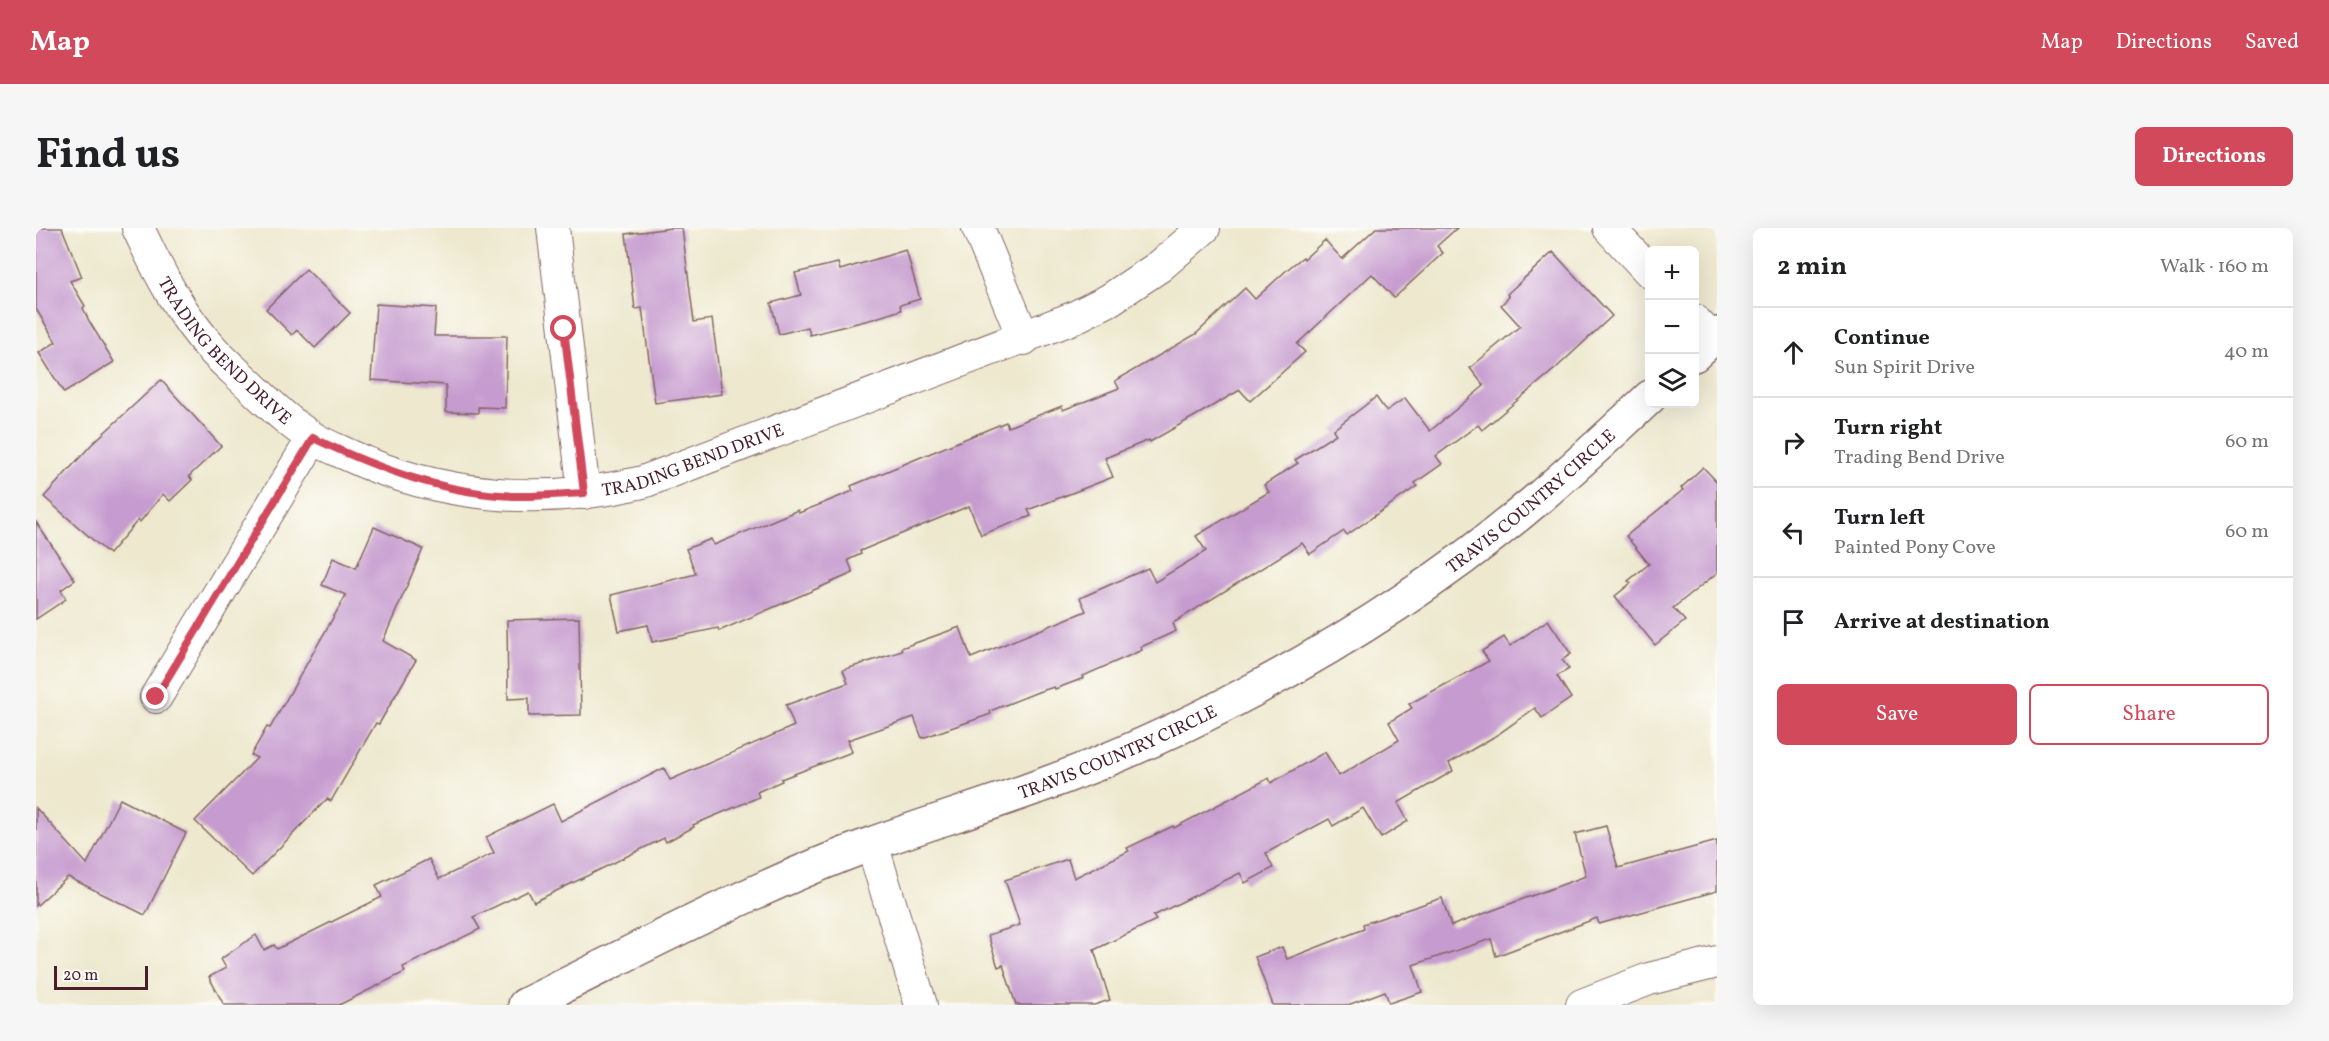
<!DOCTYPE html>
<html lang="en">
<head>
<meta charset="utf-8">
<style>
  body { margin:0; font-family:Vollkorn,serif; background:#f6f6f6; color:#202124 }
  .controls { position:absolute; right:18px; top:18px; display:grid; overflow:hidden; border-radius:9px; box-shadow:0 6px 24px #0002 }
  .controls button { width:54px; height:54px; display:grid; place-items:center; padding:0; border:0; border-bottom:2px solid #e0e0e0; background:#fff; color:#202124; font:30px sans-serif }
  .scale { position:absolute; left:18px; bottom:15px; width:94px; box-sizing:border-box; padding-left:6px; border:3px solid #4a1f2b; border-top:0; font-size:16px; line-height:21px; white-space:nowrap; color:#4a1f2b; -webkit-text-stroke:4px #fdfcf7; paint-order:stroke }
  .stop { position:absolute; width:18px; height:18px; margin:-14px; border:4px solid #d1495b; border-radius:50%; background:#fff }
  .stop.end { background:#d1495b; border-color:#fff; box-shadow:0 2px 6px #0008 }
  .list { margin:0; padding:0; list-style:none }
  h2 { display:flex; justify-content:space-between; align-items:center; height:78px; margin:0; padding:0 24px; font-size:26px }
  h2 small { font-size:20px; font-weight:400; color:#757577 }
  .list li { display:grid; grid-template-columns:39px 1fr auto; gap:18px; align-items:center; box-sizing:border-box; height:90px; padding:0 24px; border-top:2px solid #e0e0e0 }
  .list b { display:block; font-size:22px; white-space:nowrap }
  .list p { margin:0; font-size:20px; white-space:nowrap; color:#757577 }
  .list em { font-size:20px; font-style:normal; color:#757577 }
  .actions { display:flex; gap:12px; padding:18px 24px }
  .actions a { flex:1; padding:14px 0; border:2px solid #d1495b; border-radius:9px; text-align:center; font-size:21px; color:#d1495b }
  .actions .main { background:#d1495b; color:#fff }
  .icon { flex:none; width:33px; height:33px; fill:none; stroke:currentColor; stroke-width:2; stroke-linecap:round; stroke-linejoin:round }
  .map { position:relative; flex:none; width:1681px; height:777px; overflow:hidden; border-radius:9px }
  header { display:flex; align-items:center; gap:36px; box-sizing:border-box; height:84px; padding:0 30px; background:#d1495b; color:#fff }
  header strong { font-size:28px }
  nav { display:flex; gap:33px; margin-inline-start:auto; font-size:21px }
  .intro { display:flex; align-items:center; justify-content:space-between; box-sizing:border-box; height:144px; padding:0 36px }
  h1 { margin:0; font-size:42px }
  .button { padding:15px 27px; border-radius:9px; background:#d1495b; color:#fff; font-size:21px; font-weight:700 }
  main { display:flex; gap:36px; padding:0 36px }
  aside { flex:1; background:#fff; border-radius:9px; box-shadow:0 6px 24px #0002 }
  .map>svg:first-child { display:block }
</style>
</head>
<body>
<header>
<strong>Map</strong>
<nav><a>Map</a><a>Directions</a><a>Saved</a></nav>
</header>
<div class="intro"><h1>Find us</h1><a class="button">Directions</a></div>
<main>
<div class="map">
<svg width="1681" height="777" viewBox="0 0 1681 777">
  <rect width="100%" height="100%" fill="#fdfcf7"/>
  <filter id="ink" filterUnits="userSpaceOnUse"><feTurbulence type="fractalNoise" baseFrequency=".0167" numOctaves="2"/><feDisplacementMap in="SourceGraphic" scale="12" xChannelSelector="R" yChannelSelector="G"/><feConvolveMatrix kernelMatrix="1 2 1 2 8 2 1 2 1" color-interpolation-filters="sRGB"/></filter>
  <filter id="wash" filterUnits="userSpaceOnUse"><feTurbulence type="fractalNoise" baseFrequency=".008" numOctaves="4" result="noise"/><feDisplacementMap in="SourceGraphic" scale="24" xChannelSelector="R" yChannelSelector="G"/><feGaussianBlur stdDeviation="1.35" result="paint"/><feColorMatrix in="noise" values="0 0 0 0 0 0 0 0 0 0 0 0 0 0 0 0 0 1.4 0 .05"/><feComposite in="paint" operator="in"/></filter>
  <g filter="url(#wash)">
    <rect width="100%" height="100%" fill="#ede8ce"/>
    <g id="blocks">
      <!-- building -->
      <g fill="#c69bcf">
        <path d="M0 0H26L46 49 34 53 49 78 47 80 53 93 78 134 28 165 3 125 20 114 0 81Z"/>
        <path d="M635 0H646L658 94 676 91 686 166 619 175 606 80 599 81 590 6Z"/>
        <path d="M1340 0H1421L1401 18 1407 25 1358 70 1336 46 1261 116 1269 124 1214 173 1204 162 1114 214 1113 212 1069 230 1077 249 992 282 995 288 945 307 933 278 824 323 825 326 812 332 817 345 683 403 682 400 616 414 612 397 583 403 575 367 660 346 650 321 675 311 678 317 762 282 763 285 817 263 815 258 970 194 972 199 1026 178 1027 182 1083 160 1079 153 1160 106 1209 60 1219 71 1253 40 1267 29 1268 31 1289 12 1306 31Z"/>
        <path d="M870 22 884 71 864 77 865 82 837 91 774 107 772 99 743 106 735 75 765 67 759 45 802 35 804 42Z"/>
        <path d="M1517 24 1576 88 1519 141 1446 202 1442 197 1400 228 1406 236 1379 255 1381 258 1311 307 1308 303 1274 326 1266 315 1137 395 1140 403 1105 419 1106 422 1047 448 1048 450 1019 461 1018 459 1002 464 954 483 955 486 886 510 878 489 812 512 816 524 745 551 746 553 721 564 723 569 657 597 658 599 630 614 628 610 498 674 492 663 437 689 444 701 367 739 369 744 303 777H188L173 749 190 740 185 731 220 707 228 722 238 717 241 721 346 669 340 657 393 631 403 651 458 625 450 609 517 576 525 593 628 540 634 552 758 498 750 477 812 455 807 442 866 423 865 420 924 399 935 430 1050 383 1044 370 1112 340 1119 354 1170 323 1160 308 1233 264 1228 257 1262 235 1259 232 1300 206 1297 202 1340 169 1350 183 1369 170 1394 203 1448 158 1434 140 1484 98 1465 77 1473 69 1471 66Z"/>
        <path d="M270 41 314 85 279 120 261 102 256 107 230 81Z"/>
        <path d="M340 76 400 80 398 108H471L469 180 442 179V185L410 184V157L335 152Z"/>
        <path d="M125 152 185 218 153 248 156 252 134 273 127 266 104 294 102 292 73 326 8 269 56 216Z"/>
        <path d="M1667 239 1681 254V345L1637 380 1649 393 1619 417 1579 368 1595 355 1592 353 1613 336 1590 308 1647 262 1645 260Z"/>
        <path d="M0 294 39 352 25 362 30 371 0 391Z"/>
        <path d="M338 299 387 321 347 413 380 432 343 496 340 495 295 573 291 571 216 648 159 593 221 530 215 527 231 499 234 500 310 367 286 357 297 330 320 340Z"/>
        <path d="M543 390 545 487 493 488V470L472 471 471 392Z"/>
        <path d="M1512 392 1535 426 1526 432 1533 441 1521 448 1535 470 1506 490 1499 480 1461 507 1413 535 1417 543 1362 575 1372 593 1345 610 1327 580 1297 598 1293 591 1230 625 1237 640 1209 655 1204 645 1117 688 1120 692 1058 722 1074 772 1058 777H980L967 737 962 739 952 707 984 697 969 652 1032 631 1038 650 1093 623 1091 620 1137 598 1138 600 1233 550 1235 555 1289 524 1303 548 1363 512 1353 494 1376 480 1373 476 1453 433 1446 423 1468 409 1474 418Z"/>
        <path d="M84 571 150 605 109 687 32 649 0 678V580L51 636Z"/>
        <path d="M1570 598 1582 640 1681 613V663L1563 696 1561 690 1460 728 1455 711 1377 737 1386 764 1353 775 1349 763 1312 777H1237L1219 729 1246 719 1251 731 1328 701 1327 696 1406 670 1415 698 1487 671 1550 648 1539 606Z"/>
      </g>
    </g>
  </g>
  <g filter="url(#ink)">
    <use href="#blocks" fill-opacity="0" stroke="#836564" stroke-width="1.5"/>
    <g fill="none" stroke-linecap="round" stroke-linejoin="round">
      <!-- minor casing -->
      <g stroke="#836564" stroke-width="34">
        <g id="minor">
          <path id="s1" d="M102 0C122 43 145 88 178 123 191 137 207 150 221 164 238 180 257 198 277 210 287 216 299 221 310 226 403 270 508 278 607 254L1037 90 1073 72 1124 38 1168 0"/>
          <path d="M517 0 548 265"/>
          <path d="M942 0 988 111"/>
          <path d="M1573 0 1614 44"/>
          <path d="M1658 92 1676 111"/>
          <path d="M120 469 277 210"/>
          <path d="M836 616 885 777"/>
          <path d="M1546 777 1613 751 1681 734"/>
        </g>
      </g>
      <!-- tertiary casing -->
      <g stroke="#836564" stroke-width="36">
        <g id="tertiary">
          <path d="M1658 127 1681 106"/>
          <path id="s2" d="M489 777C603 721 716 660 835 616 890 596 946 579 1001 559 1076 532 1149 499 1219 461 1318 408 1413 346 1498 274 1538 240 1576 205 1614 169"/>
        </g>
      </g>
      <!-- minor -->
      <use href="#minor" stroke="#fff" stroke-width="32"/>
      <!-- tertiary -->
      <use href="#tertiary" stroke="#fff" stroke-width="33"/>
    </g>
  </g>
  <g fill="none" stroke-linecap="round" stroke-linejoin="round" filter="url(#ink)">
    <!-- route -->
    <path stroke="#d1495b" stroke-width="8" d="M120 469 277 210C343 241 413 268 488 268 508 268 528 266 548 265L528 101"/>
  </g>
  <g text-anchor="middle" stroke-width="4.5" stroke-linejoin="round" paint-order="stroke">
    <!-- street labels -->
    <g font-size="18" fill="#4a1f2b" stroke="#fdfcf7">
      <text dy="6" stroke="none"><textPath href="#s1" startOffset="152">TRADING BEND DRIVE</textPath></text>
      <text dy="6" stroke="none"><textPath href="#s1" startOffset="672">TRADING BEND DRIVE</textPath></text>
      <text dy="6" stroke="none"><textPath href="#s2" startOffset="1131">TRAVIS COUNTRY CIRCLE</textPath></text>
      <text dy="6" stroke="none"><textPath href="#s2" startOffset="645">TRAVIS COUNTRY CIRCLE</textPath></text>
    </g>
  </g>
</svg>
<div class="controls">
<button>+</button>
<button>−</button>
<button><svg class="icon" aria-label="layers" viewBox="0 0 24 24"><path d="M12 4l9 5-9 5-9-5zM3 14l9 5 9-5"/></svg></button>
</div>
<div class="scale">20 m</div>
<div class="stop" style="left:528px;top:101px"></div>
<div class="stop end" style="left:120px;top:469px"></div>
</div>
<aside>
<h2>2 min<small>Walk · 160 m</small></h2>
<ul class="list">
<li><svg class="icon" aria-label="ahead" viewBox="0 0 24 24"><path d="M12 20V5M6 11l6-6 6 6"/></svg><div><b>Continue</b><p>Sun Spirit Drive</p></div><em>40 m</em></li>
<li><svg class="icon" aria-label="right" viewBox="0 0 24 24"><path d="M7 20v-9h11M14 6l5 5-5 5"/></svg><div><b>Turn right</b><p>Trading Bend Drive</p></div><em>60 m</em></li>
<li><svg class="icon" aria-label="left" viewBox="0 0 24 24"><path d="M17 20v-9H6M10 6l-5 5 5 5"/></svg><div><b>Turn left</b><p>Painted Pony Cove</p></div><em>60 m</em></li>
<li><svg class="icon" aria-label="arrive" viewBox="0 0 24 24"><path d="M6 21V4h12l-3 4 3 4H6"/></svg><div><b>Arrive at destination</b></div></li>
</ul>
<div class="actions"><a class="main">Save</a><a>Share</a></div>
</aside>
</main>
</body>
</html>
